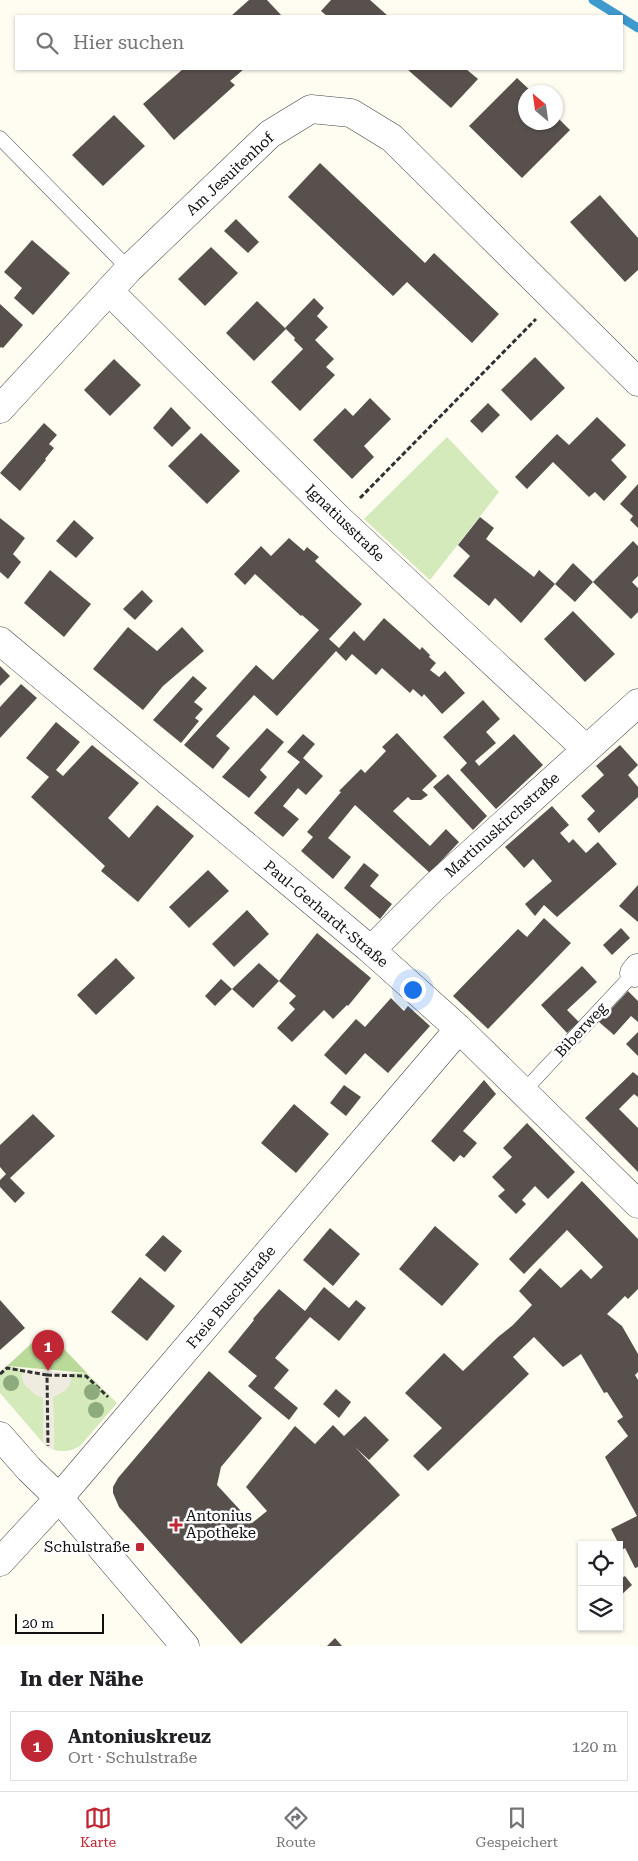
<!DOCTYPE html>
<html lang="de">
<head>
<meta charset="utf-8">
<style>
  body { margin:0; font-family:"Roboto Serif",serif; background:#f2f2f2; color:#202124 }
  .controls { position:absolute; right:15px; bottom:15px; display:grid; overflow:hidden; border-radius:0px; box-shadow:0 1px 4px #0004 }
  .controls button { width:45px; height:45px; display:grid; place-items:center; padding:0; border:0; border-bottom:1px solid #e0e0e0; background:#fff; color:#202124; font:25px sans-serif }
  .compass { position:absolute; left:518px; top:85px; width:45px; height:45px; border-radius:50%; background:#fff; box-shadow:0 1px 4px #0004; rotate:331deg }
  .scale { position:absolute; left:15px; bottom:12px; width:89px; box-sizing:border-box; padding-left:5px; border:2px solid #0f0f0f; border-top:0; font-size:14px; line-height:18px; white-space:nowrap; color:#0f0f0f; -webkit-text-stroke:4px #fff; paint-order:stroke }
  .you { position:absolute; left:412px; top:989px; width:18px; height:18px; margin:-12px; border:4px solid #fff; border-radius:50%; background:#1a73e8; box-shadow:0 0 0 8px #1a73e833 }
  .badge { display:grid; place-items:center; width:32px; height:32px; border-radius:50%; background:#c02735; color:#fff; font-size:16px; font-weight:700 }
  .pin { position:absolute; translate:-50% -41px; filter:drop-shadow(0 1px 2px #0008) }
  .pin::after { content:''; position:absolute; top:26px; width:18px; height:15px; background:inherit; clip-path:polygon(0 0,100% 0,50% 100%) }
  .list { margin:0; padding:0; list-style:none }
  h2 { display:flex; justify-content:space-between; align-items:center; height:65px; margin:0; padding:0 20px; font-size:21px }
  h2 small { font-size:16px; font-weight:400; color:#757577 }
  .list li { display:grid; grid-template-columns:32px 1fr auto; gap:15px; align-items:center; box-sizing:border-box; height:70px; margin:0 10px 10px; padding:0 10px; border:1px solid #e0e0e0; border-radius:0px }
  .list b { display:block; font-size:19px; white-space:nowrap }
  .list p { margin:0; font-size:16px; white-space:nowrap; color:#757577 }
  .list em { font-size:16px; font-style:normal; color:#757577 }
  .icon { flex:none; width:28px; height:28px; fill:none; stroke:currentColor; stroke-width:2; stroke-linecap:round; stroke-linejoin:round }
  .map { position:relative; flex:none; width:638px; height:1646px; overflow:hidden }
  .search { position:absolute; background:#fff; box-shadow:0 1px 4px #0004; left:15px; right:15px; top:15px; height:55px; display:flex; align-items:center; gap:12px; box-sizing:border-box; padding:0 18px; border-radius:0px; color:#757577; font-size:19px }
  .sheet { height:145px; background:#fff }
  nav { display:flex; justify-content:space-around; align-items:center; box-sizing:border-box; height:70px; border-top:1px solid #e0e0e0; background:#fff; font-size:14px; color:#757577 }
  nav a { display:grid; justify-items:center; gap:2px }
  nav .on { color:#c02735 }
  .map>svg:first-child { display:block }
</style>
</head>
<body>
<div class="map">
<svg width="638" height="1646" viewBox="0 0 638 1646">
  <rect width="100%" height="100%" fill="#fffcf2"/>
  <!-- green -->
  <g fill="#d5eabb">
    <path d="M447 437 499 492 430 580 364 519Z"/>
    <path d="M7 1366 23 1369C20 1385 31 1391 43 1397V1443L0 1393V1372Z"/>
    <path d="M73 1373H87L117 1403 80 1446C71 1451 65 1452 54 1450L53 1397C63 1392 71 1383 73 1373Z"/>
  </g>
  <!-- forest -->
  <path fill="#bada9a" d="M46 1330 87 1373 7 1366Z"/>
  <!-- plaza -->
  <path fill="#f0ebe0" d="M23 1369 73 1373 69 1386 65 1391 53 1397 54 1450 48 1448 43 1443V1397L37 1396 24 1384 22 1377Z"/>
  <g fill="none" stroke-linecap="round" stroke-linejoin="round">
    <!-- stream -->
    <g stroke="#3e99cd" stroke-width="9">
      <path d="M593 0 619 16"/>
      <path d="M622 18 638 28"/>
    </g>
  </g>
  <!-- building -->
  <g fill="#58504c">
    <path d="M249 0H267L282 16H231Z"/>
    <path d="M331 0H370L388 16H327L321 11Z"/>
    <path d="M183 69H244L230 81 235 85 174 140 143 104Z"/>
    <path d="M407 69H466L478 79 451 108Z"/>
    <path d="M517 78 532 92H526V122H556V116L570 130 522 178 469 126Z"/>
    <path d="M114 115 145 146 103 186 72 155Z"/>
    <path d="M320 163 425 263 434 253 499 314 472 343 407 282 393 296 288 197Z"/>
    <path d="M600 195 638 238V270L625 282 570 222Z"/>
    <path d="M236 219 259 242 248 253 224 231Z"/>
    <path d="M32 240 70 273 33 315 14 298 22 288 4 272Z"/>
    <path d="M211 247 238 273 205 306 178 279Z"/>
    <path d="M314 298 324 308 317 316 328 327 315 340 334 359 326 367 335 375 300 411 271 382 303 349 294 340 295 338 285 328Z"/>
    <path d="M257 301 286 329 254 361 226 333Z"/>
    <path d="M0 304 23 325 3 348 1 347 0 348Z"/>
    <path d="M535 357 565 388 531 421 501 390Z"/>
    <path d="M114 359 141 385 110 416 84 390Z"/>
    <path d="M370 398 391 419 364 446 374 457 352 479 313 440 345 408 353 416Z"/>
    <path d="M488 403 500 415 482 433 470 421Z"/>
    <path d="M171 407 191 428 172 447 153 428Z"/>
    <path d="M597 417 626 445 611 460 627 477 604 501 595 492 589 497 553 462 527 489 515 477 557 434 569 445Z"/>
    <path d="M44 423 57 435 49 444 54 448 45 459 46 460 20 491 0 473Z"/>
    <path d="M201 433 240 471 207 504 168 466Z"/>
    <path d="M638 484V528L630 520 633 516 620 504Z"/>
    <path d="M480 517 494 528 486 539 534 577 539 570 555 584 521 623 495 598 489 606 453 576 470 556 458 545Z"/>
    <path d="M0 518 25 538 13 554 21 562 8 579 0 572Z"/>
    <path d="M74 520 94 538 76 558 56 541Z"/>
    <path d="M289 538 304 551 307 547 319 557 315 561 362 604 329 639 339 648 354 631 364 641 384 618 420 650 422 647 430 655 429 657 436 663 430 670 439 677 445 671 465 693 442 714 424 694 422 697 413 689 410 693 382 668 376 675 352 654 346 661 336 651 277 716 254 695 216 736 230 748 213 769 184 745 256 665 273 680 319 630 302 615 301 616 255 574 245 585 234 574 261 546 271 556Z"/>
    <path d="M633 541 638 546V576L632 582 638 588V612L631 619 593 582 575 602 555 584 573 563 593 582Z"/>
    <path d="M50 570 91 604 64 637 24 603Z"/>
    <path d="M142 590 153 601 135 620 123 609Z"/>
    <path d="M573 611 615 654 585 682 544 639Z"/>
    <path d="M128 627 157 651 182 627 204 651 163 686 143 710 93 669Z"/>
    <path d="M0 666 10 676 0 686Z"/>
    <path d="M193 676 207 688 194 702 203 709 195 718 199 721 181 743 153 720Z"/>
    <path d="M21 684 37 698 0 738V707Z"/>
    <path d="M483 700 500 719 486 732 496 743 475 761 479 766 514 734 543 765 496 809 460 770 467 763 443 737Z"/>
    <path d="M56 722 80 742 56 770 63 776 92 745 139 783 108 818 129 838 157 805 194 836 138 902 101 871 105 866 31 797 49 777 26 758Z"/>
    <path d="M267 728 284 742 260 770 267 777 249 798 222 777Z"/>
    <path d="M397 733 437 776 422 790 428 795 421 800H411L408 797 393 811 430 846 446 829 459 842 430 873 355 805 328 838 351 857 333 879 301 851 313 837 307 832 341 792 339 791 361 769 365 773 386 751 382 747Z"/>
    <path d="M303 734 315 744 303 758 323 776 306 795 298 788 283 806 299 819 283 837 254 813 300 762 287 752Z"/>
    <path d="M620 745 638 765 628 775 638 787V797L599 833 587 819 595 811 581 796 604 775 596 766Z"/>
    <path d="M448 774 487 816 473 830 433 787Z"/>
    <path d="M552 806 569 825 560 833 569 843 573 839 586 853 598 842 617 864 557 917 544 905 535 916 525 904 552 881 533 859 524 868 505 847Z"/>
    <path d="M364 863 379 875 370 886 392 904 380 919 344 888Z"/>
    <path d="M208 870 229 891 189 928 169 907Z"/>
    <path d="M638 885V922L619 906Z"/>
    <path d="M247 910 269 934 234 967 212 944Z"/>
    <path d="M544 918 571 943 488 1029 453 996 518 929 527 937Z"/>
    <path d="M621 928 630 938 612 955 603 945Z"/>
    <path d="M317 933 371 978 348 1006 347 1005 333 1019 324 1010 292 1042 277 1028 295 1009 289 1003 296 996 279 981 253 1008 232 989 215 1006 205 996 221 979 232 989 259 963 279 981Z"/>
    <path d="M116 958 135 978 96 1015 77 995Z"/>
    <path d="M582 966 597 982 567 1010 579 1022 567 1033 541 1005Z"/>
    <path d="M628 991 638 1001V1022L631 1016 614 1035 599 1022Z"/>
    <path d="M391 998 404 1011 408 1006 430 1026 388 1073 365 1053 346 1075 324 1055 356 1019 365 1027Z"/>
    <path d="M638 1032V1056L626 1044Z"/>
    <path d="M633 1072 638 1076V1097L634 1094 619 1109 638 1128V1172L585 1118Z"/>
    <path d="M484 1080 496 1094 463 1131 477 1143 464 1158 460 1155 454 1162 431 1141Z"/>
    <path d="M344 1085 361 1097 346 1116 330 1103Z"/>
    <path d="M294 1104 329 1134 296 1173 261 1143Z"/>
    <path d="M33 1114 55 1136 10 1178 25 1193 15 1203 0 1187V1180L6 1174 0 1167V1145Z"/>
    <path d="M527 1123 575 1172 548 1199 535 1186 522 1200 526 1204 516 1214 498 1196 505 1190 492 1177 512 1157 503 1148Z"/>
    <path d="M582 1181 638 1239V1289L628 1299 625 1296 607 1314 622 1326 638 1354V1372L635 1375 638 1380V1567L635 1568 625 1548 622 1550 611 1529 637 1516 605 1457 628 1436 617 1421 623 1417 607 1392 604 1393 581 1354 563 1367 534 1337 513 1357 529 1374 428 1471 413 1456 442 1428 405 1393 444 1353 463 1371 498 1337 513 1325 532 1305 519 1291 540 1268 561 1288 581 1269 591 1279 603 1267 567 1230 524 1274 509 1259Z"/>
    <path d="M435 1226 479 1264 442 1306 399 1269Z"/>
    <path d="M330 1228 360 1254 333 1286 303 1260Z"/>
    <path d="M163 1235 182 1251 165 1272 145 1255Z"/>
    <path d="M140 1277 175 1306 147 1341 111 1312Z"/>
    <path d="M324 1287 349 1308 356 1300 366 1308 339 1341 310 1317 275 1358 289 1370 274 1388 298 1408 289 1420 248 1386 257 1376 228 1352 254 1320 253 1319 279 1289 305 1311Z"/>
    <path d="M0 1300 25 1328 0 1350Z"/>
    <path d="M209 1371 262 1418 221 1467 217 1485 252 1523 267 1511 246 1487 295 1426 315 1444 333 1425 344 1436 365 1416 389 1440 369 1460 355 1447 400 1495 241 1644 119 1507 113 1493V1487L118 1478Z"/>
    <path d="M336 1389 351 1402 339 1418 323 1404Z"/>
    <path d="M625 1576 632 1585 619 1597V1580Z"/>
    <path d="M335 1638 342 1646H327Z"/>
  </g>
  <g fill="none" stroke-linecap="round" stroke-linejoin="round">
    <!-- service casing -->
    <g stroke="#424242" stroke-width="15">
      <g id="service">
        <path d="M0 138 129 269"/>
        <path d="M523 1092 634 973"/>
      </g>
    </g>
    <!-- minor casing -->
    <g stroke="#424242" stroke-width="29">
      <g id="minor">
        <path d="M109 291 339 519 586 749"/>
        <path d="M0 409 129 269 270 134 311 109 351 113 392 138 638 382"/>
        <path d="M0 641 371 950 459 1029 638 1204"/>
        <path d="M371 950 434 887 638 703"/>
        <path d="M634 973 638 968"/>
        <path d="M0 1562 59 1498 459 1029"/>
      </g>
    </g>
    <!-- tertiary casing -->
    <g stroke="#424242" stroke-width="29">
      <path id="tertiary" d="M0 1436 29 1469 59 1498 185 1646"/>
    </g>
    <!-- path -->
    <g stroke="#313131" stroke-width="3" stroke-dasharray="5 2.5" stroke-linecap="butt">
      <path d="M360 498 536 319"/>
      <path d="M0 1374 7 1368 47 1375 48 1446"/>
      <path d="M47 1375 86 1376 108 1397"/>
    </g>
    <!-- service -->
    <use href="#service" stroke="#fff" stroke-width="14"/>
    <!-- minor -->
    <use href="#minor" stroke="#fff" stroke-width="28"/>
    <!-- tertiary -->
    <use href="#tertiary" stroke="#fff" stroke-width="28"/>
  </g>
  <!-- trees -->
  <g fill="#8eab7e">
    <circle cx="11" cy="1383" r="8"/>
    <circle cx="92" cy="1392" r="8"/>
    <circle cx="96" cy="1410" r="8"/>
  </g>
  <!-- markers -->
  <g fill="#c02735" stroke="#fff" stroke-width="2">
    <path d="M173.5 1517.5h5v5h5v5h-5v5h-5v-5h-5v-5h5z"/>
    <rect x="135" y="1542" width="10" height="10" rx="2.5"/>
  </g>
  <g text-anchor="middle" stroke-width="5" stroke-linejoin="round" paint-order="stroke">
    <!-- street labels -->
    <g font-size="15" fill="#0f0f0f" stroke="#fff">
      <text transform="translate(230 174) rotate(-43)" y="5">Am Jesuitenhof</text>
      <text transform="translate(345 523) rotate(44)" y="5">Ignatiusstraße</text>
      <text transform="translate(502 825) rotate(-42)" y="5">Martinuskirchstraße</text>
      <text transform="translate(326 914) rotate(40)" y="5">Paul-Gerhardt-Straße</text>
      <text transform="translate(581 1030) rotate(-47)" y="5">Biberweg</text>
      <text transform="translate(231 1297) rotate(-50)" y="5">Freie Buschstraße</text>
    </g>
    <!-- poi labels -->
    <g font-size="15" fill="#0f0f0f" stroke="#fff" text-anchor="start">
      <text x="186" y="1521">Antonius<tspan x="186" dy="17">Apotheke</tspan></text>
      <text x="130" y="1552" text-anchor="end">Schulstraße</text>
    </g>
  </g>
</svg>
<div class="controls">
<button><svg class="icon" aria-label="locate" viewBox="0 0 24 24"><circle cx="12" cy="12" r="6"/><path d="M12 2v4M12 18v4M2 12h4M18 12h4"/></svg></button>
<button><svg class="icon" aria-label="layers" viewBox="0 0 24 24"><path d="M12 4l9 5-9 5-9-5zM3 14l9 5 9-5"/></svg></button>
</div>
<svg class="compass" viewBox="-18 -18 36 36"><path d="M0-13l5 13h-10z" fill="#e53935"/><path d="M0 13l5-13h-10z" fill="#757577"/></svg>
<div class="scale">20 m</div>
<div class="you"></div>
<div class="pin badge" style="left:48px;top:1371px">1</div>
<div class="search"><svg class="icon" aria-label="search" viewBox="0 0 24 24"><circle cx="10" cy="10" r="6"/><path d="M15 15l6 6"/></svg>Hier suchen</div>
</div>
<section class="sheet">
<h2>In der Nähe<small></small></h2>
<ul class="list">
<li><span class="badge">1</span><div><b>Antoniuskreuz</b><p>Ort · Schulstraße</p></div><em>120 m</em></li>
</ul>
</section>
<nav>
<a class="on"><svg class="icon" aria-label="map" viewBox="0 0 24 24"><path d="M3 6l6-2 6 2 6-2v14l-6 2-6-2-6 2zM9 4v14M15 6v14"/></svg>Karte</a>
<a><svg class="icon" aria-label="directions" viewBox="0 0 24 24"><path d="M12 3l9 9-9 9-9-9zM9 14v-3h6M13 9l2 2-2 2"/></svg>Route</a>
<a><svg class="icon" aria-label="saved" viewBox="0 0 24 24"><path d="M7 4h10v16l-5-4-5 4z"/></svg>Gespeichert</a>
</nav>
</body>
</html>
